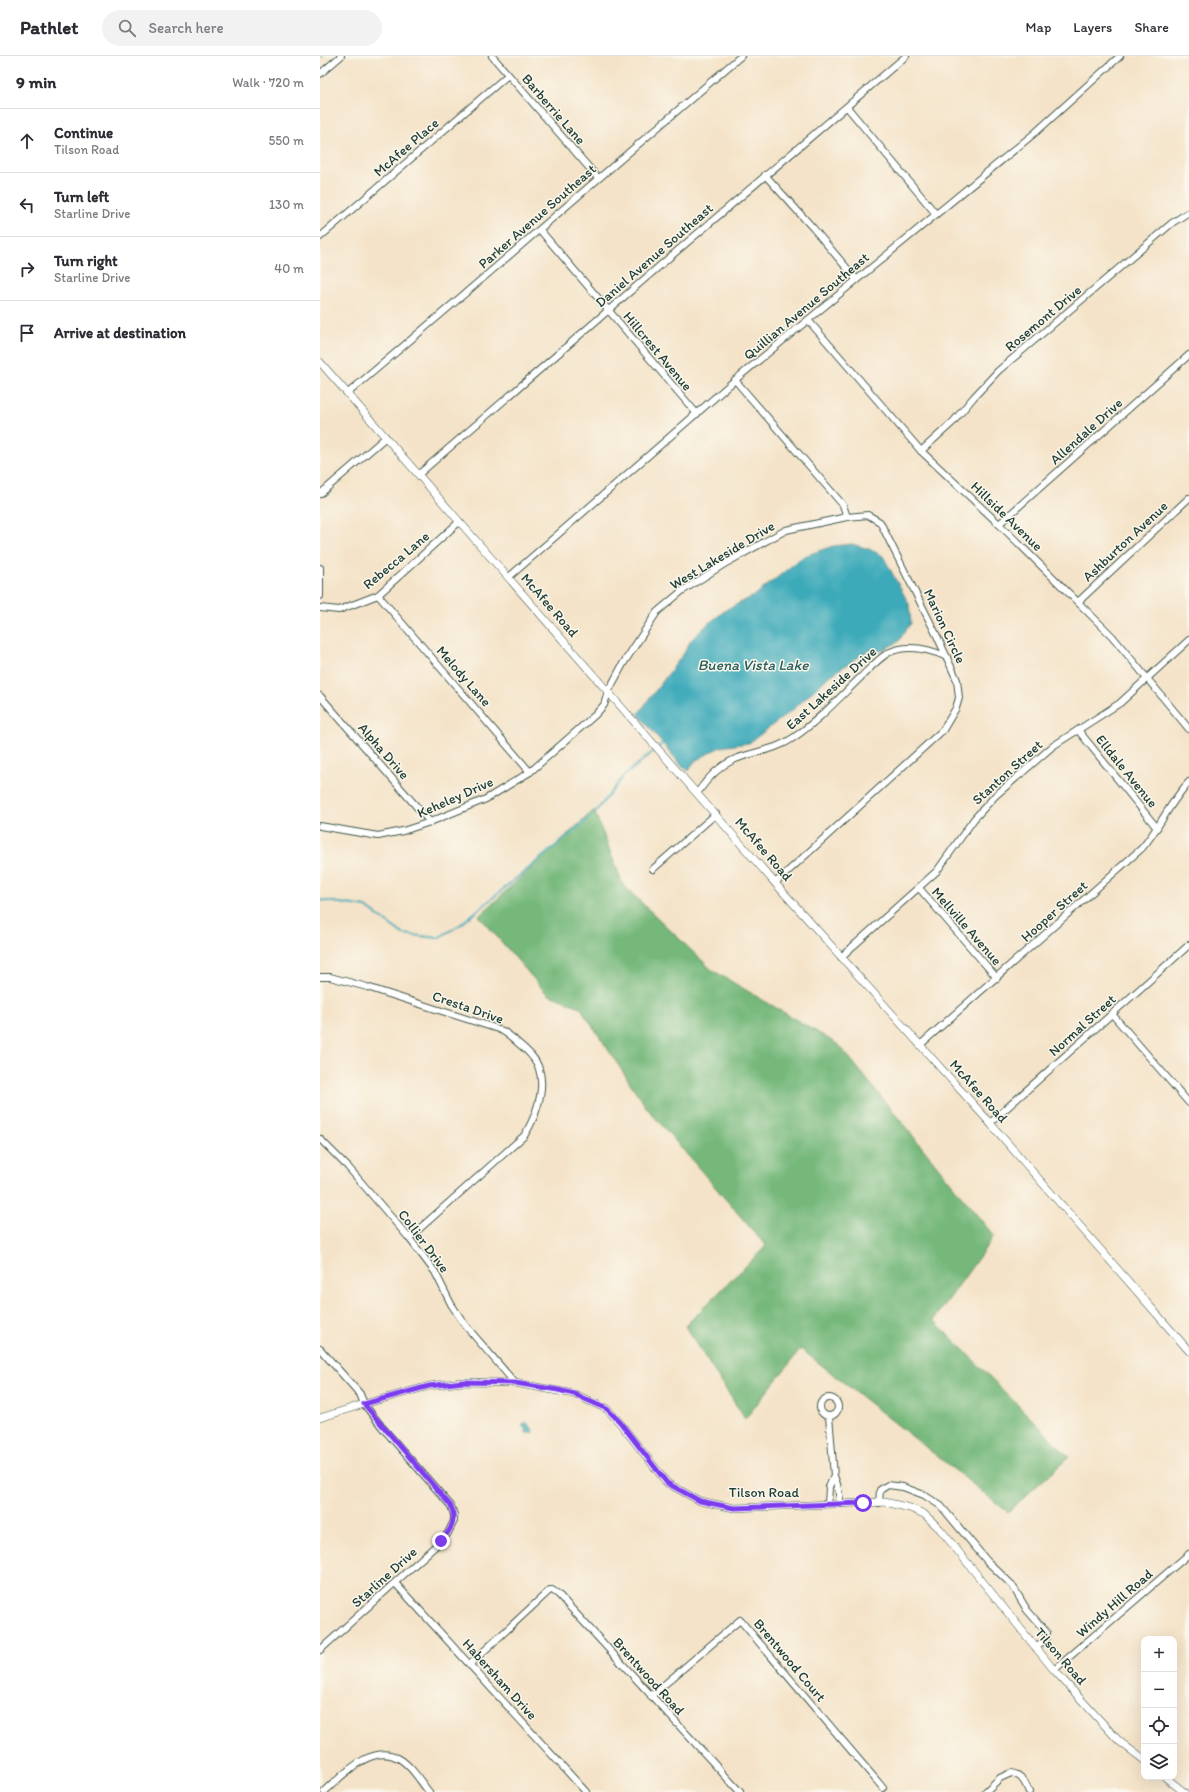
<!DOCTYPE html>
<html lang="en">
<head>
<meta charset="utf-8">
<style>
  body { margin:0; font-family:Itim,sans-serif; background:#f2f2f3; color:#2b2b33 }
  .controls { position:absolute; right:12px; bottom:12px; display:grid; overflow:hidden; border-radius:8px; box-shadow:0 4px 16px #0002 }
  .controls button { width:36px; height:36px; display:grid; place-items:center; padding:0; border:0; border-bottom:1px solid #e1e1e2; background:#fff; color:#2b2b33; font:20px sans-serif }
  .stop { position:absolute; width:12px; height:12px; margin:-9px; border:3px solid #7c3aed; border-radius:50%; background:#fff }
  .stop.end { background:#7c3aed; border-color:#fff; box-shadow:0 1px 4px #0008 }
  .list { margin:0; padding:0; list-style:none }
  h2 { display:flex; justify-content:space-between; align-items:center; height:52px; margin:0; padding:0 16px; font-size:17px }
  h2 small { font-size:13px; font-weight:400; color:#7c7c81 }
  .list li { display:grid; grid-template-columns:26px 1fr auto; gap:12px; align-items:center; box-sizing:border-box; height:64px; padding:0 16px; border-top:1px solid #e1e1e2 }
  .list b { display:block; font-size:15px; white-space:nowrap }
  .list p { margin:0; font-size:13px; white-space:nowrap; color:#7c7c81 }
  .list em { font-size:13px; font-style:normal; color:#7c7c81 }
  .icon { flex:none; width:22px; height:22px; fill:none; stroke:currentColor; stroke-width:2; stroke-linecap:round; stroke-linejoin:round }
  .map { position:relative; flex:none; width:869px; height:1736px; overflow:hidden }
  header { display:flex; align-items:center; gap:24px; box-sizing:border-box; height:56px; padding:0 20px; background:#fff; border-bottom:1px solid #e1e1e2 }
  header strong { font-size:19px }
  nav { display:flex; gap:22px; margin-inline-start:auto; font-size:14px }
  .search { width:280px; height:36px; background:#f2f2f3; display:flex; align-items:center; gap:10px; box-sizing:border-box; padding:0 14px; border-radius:22px; color:#7c7c81; font-size:15px }
  main { display:flex }
  aside { flex:1; background:#fff }
  .map>svg:first-child { display:block }
</style>
</head>
<body>
<header>
<strong>Pathlet</strong>
<div class="search"><svg class="icon" aria-label="search" viewBox="0 0 24 24"><circle cx="10" cy="10" r="6"/><path d="M15 15l6 6"/></svg>Search here</div>
<nav><a>Map</a><a>Layers</a><a>Share</a></nav>
</header>
<main>
<aside>
<h2>9 min<small>Walk · 720 m</small></h2>
<ul class="list">
<li><svg class="icon" aria-label="ahead" viewBox="0 0 24 24"><path d="M12 20V5M6 11l6-6 6 6"/></svg><div><b>Continue</b><p>Tilson Road</p></div><em>550 m</em></li>
<li><svg class="icon" aria-label="left" viewBox="0 0 24 24"><path d="M17 20v-9H6M10 6l-5 5 5 5"/></svg><div><b>Turn left</b><p>Starline Drive</p></div><em>130 m</em></li>
<li><svg class="icon" aria-label="right" viewBox="0 0 24 24"><path d="M7 20v-9h11M14 6l5 5-5 5"/></svg><div><b>Turn right</b><p>Starline Drive</p></div><em>40 m</em></li>
<li><svg class="icon" aria-label="arrive" viewBox="0 0 24 24"><path d="M6 21V4h12l-3 4 3 4H6"/></svg><div><b>Arrive at destination</b></div></li>
</ul>
</aside>
<div class="map">
<svg width="869" height="1736" viewBox="0 0 869 1736">
  <rect width="100%" height="100%" fill="#fbf7ec"/>
  <filter id="ink" filterUnits="userSpaceOnUse"><feTurbulence type="fractalNoise" baseFrequency=".025" numOctaves="2"/><feDisplacementMap in="SourceGraphic" scale="8" xChannelSelector="R" yChannelSelector="G"/><feConvolveMatrix kernelMatrix="1 2 1 2 8 2 1 2 1" color-interpolation-filters="sRGB"/></filter>
  <filter id="wash" filterUnits="userSpaceOnUse"><feTurbulence type="fractalNoise" baseFrequency=".012" numOctaves="4" result="noise"/><feDisplacementMap in="SourceGraphic" scale="16" xChannelSelector="R" yChannelSelector="G"/><feGaussianBlur stdDeviation="0.9" result="paint"/><feColorMatrix in="noise" values="0 0 0 0 0 0 0 0 0 0 0 0 0 0 0 0 0 1.4 0 .05"/><feComposite in="paint" operator="in"/></filter>
  <g filter="url(#wash)">
    <rect width="100%" height="100%" fill="#f4e3c8"/>
    <!-- forest -->
    <path fill="#75b87a" stroke="#4a7a57" d="M274 754 303 829 392 914 519 989 674 1180 614 1264 749 1401 688 1456 481 1293 425 1363 365 1270 446 1190 326 1051 260 951 227 938 159 860Z"/>
    <!-- water -->
    <g fill="#3caaba" stroke="#2e7477">
      <path d="M532 488 549 493 563 500 589 548 591 567 578 586 561 595H548L508 621 475 652 429 687 400 691 375 705 369 715 360 708 318 658 364 597 371 584 389 567 407 553 434 540 484 500 513 490Z"/>
      <path d="M206 1366 212 1372 213 1377H206V1374L202 1370Z"/>
    </g>
    <g fill="none" stroke-linecap="round" stroke-linejoin="round">
      <!-- stream -->
      <g stroke="#3caaba" stroke-width="2">
        <path d="M0 1 3 0"/>
        <path d="M0 844 46 851 83 878 118 882 140 869 273 759 304 720 343 687"/>
      </g>
    </g>
  </g>
  <g filter="url(#ink)">
    <g fill="none" stroke-linecap="round" stroke-linejoin="round">
      <!-- minor casing -->
      <g stroke="#3f564a" stroke-width="8">
        <g id="minor">
          <path d="M172 0 278 122"/>
          <path d="M0 18 21 0"/>
          <path d="M527 51 616 158"/>
          <path d="M445 119 493 172 536 223"/>
          <path d="M220 174 377 358"/>
          <path d="M0 181 188 19"/>
          <path d="M488 264 601 395 679 468 792 580 869 673"/>
          <path d="M415 324 523 449 527 461 548 459 560 466 618 582 637 624 639 642 636 652 623 674 455 827"/>
          <path d="M28 337C160 226 290 112 421 0"/>
          <path d="M601 395 633 366 653 342 678 315 852 167 869 156"/>
          <path d="M99 418 350 201 586 0"/>
          <path d="M0 438 66 381"/>
          <path d="M679 468 869 299"/>
          <path d="M0 512V540"/>
          <path d="M189 521 415 324 716 76 800 0"/>
          <path d="M58 539 210 716"/>
          <path d="M758 546 869 442"/>
          <path d="M0 552 19 554 58 539 139 466"/>
          <path d="M0 640 110 766"/>
          <path d="M758 674 837 772"/>
          <path d="M378 736C387 723 398 711 413 704 433 695 455 695 473 682 498 665 519 642 541 621 549 613 558 603 568 597 587 588 609 593 627 601"/>
          <path d="M0 770 58 780 83 775 110 766 166 743 210 716 275 659 284 649 288 636 303 608 337 556 362 535 406 507 466 474 527 461"/>
          <path d="M333 813 396 758"/>
          <path d="M599 832 677 922"/>
          <path d="M521 901 617 815 654 763 675 740 733 690 800 647 869 584"/>
          <path d="M0 921H10L47 931 178 973C186 976 192 981 198 987 206 994 216 1002 219 1013 226 1033 215 1063 204 1080L89 1182"/>
          <path d="M792 958 869 1047"/>
          <path d="M600 989 822 792C840 771 850 746 869 726"/>
          <path d="M670 1067 869 889"/>
          <path d="M0 1083 28 1111 89 1182 115 1216 131 1248 145 1269 195 1327"/>
          <path d="M0 1293 40 1338 44 1348 62 1371 131 1450 134 1459V1465L128 1477 121 1485 0 1594"/>
          <circle cx="509" cy="1351" r="9"/>
          <path d="M509 1360 514 1420 517 1428 521 1448"/>
          <path d="M559 1447 560 1434 568 1429 583 1431 604 1439 621 1450 667 1505 692 1529 707 1554 727 1577 725 1584 716 1592"/>
          <path d="M508 1448 509 1431 514 1420"/>
          <path d="M75 1527 266 1736"/>
          <path d="M150 1608 230 1534H232L238 1538 420 1736"/>
          <path d="M734 1614 869 1498"/>
          <path d="M331 1640 420 1564 563 1732"/>
          <path d="M4 1736C22 1720 51 1687 78 1702 91 1709 100 1725 109 1736"/>
          <path d="M665 1736 680 1722 691 1717C702 1719 705 1726 709 1736"/>
        </g>
      </g>
      <!-- tertiary casing -->
      <g stroke="#3f564a" stroke-width="8">
        <g id="tertiary">
          <path d="M0 306 455 827 670 1067 869 1295"/>
          <path d="M0 1362 44 1348 109 1330 143 1326 195 1327 254 1338 287 1353 300 1367 347 1427 380 1445 414 1452 565 1446 590 1452 604 1458 620 1473 734 1614 799 1685 824 1704"/>
          <path d="M845 1721 864 1736"/>
        </g>
      </g>
      <!-- minor -->
      <use href="#minor" stroke="#fff" stroke-width="6"/>
      <!-- tertiary -->
      <use href="#tertiary" stroke="#fff" stroke-width="7"/>
    </g>
  </g>
  <g fill="none" stroke-linecap="round" stroke-linejoin="round" filter="url(#ink)">
    <!-- route -->
    <path stroke="#7c3aed" stroke-width="5" d="M121 1485C131 1474 137 1464 131 1450L44 1348 109 1330 143 1326 195 1327 238 1334 254 1338 287 1353 300 1366 347 1427 380 1445 414 1452 543 1447"/>
  </g>
  <g text-anchor="middle" stroke-width="3" stroke-linejoin="round" paint-order="stroke">
    <!-- street labels -->
    <g font-size="14" fill="#1f3d34" stroke="#fbf7ec">
      <text transform="translate(234 53) rotate(49)" y="5">Barberrie Lane</text>
      <text transform="translate(86 91) rotate(-41)" y="5">McAfee Place</text>
      <text transform="translate(217 160) rotate(-41)" y="5">Parker Avenue Southeast</text>
      <text transform="translate(334 199) rotate(-41)" y="5">Daniel Avenue Southeast</text>
      <text transform="translate(486 250) rotate(-40)" y="5">Quillian Avenue Southeast</text>
      <text transform="translate(723 262) rotate(-40)" y="5">Rosemont Drive</text>
      <text transform="translate(338 295) rotate(50)" y="5">Hillcrest Avenue</text>
      <text transform="translate(766 375) rotate(-42)" y="5">Allendale Drive</text>
      <text transform="translate(687 460) rotate(44)" y="5">Hillside Avenue</text>
      <text transform="translate(805 485) rotate(-43)" y="5">Ashburton Avenue</text>
      <text transform="translate(402 499) rotate(-31)" y="5">West Lakeside Drive</text>
      <text transform="translate(76 504) rotate(-40)" y="5">Rebecca Lane</text>
      <text transform="translate(230 549) rotate(49)" y="5">McAfee Road</text>
      <text transform="translate(625 570) rotate(65)" y="5">Marion Circle</text>
      <text transform="translate(144 620) rotate(49)" y="5">Melody Lane</text>
      <text transform="translate(511 632) rotate(-42)" y="5">East Lakeside Drive</text>
      <text transform="translate(64 695) rotate(49)" y="5">Alpha Drive</text>
      <text transform="translate(807 715) rotate(51)" y="5">Elldale Avenue</text>
      <text transform="translate(687 716) rotate(-42)" y="5">Stanton Street</text>
      <text transform="translate(135 741) rotate(-24)" y="5">Keheley Drive</text>
      <text transform="translate(444 793) rotate(49)" y="5">McAfee Road</text>
      <text transform="translate(734 855) rotate(-42)" y="5">Hooper Street</text>
      <text transform="translate(647 870) rotate(49)" y="5">Mellville Avenue</text>
      <text transform="translate(148 951) rotate(19)" y="5">Cresta Drive</text>
      <text transform="translate(762 969) rotate(-42)" y="5">Normal Street</text>
      <text transform="translate(659 1035) rotate(48)" y="5">McAfee Road</text>
      <text transform="translate(104 1185) rotate(53)" y="5">Collier Drive</text>
      <text x="444" y="1441">Tilson Road</text>
      <text transform="translate(64 1521) rotate(-42)" y="5">Starline Drive</text>
      <text transform="translate(794 1547) rotate(-41)" y="5">Windy Hill Road</text>
      <text transform="translate(741 1600) rotate(49)" y="5">Tilson Road</text>
      <text transform="translate(470 1604) rotate(50)" y="5">Brentwood Court</text>
      <text transform="translate(329 1620) rotate(48)" y="5">Brentwood Road</text>
      <text transform="translate(180 1623) rotate(48)" y="5">Habersham Drive</text>
    </g>
    <!-- water labels -->
    <g font-size="15" font-style="italic" fill="#285e5c" stroke="#fbf7ec">
      <text x="433" y="614">Buena Vista Lake</text>
    </g>
  </g>
</svg>
<div class="controls">
<button>+</button>
<button>−</button>
<button><svg class="icon" aria-label="locate" viewBox="0 0 24 24"><circle cx="12" cy="12" r="6"/><path d="M12 2v4M12 18v4M2 12h4M18 12h4"/></svg></button>
<button><svg class="icon" aria-label="layers" viewBox="0 0 24 24"><path d="M12 4l9 5-9 5-9-5zM3 14l9 5 9-5"/></svg></button>
</div>
<div class="stop" style="left:543px;top:1447px"></div>
<div class="stop end" style="left:121px;top:1485px"></div>
</div>
</main>
</body>
</html>
